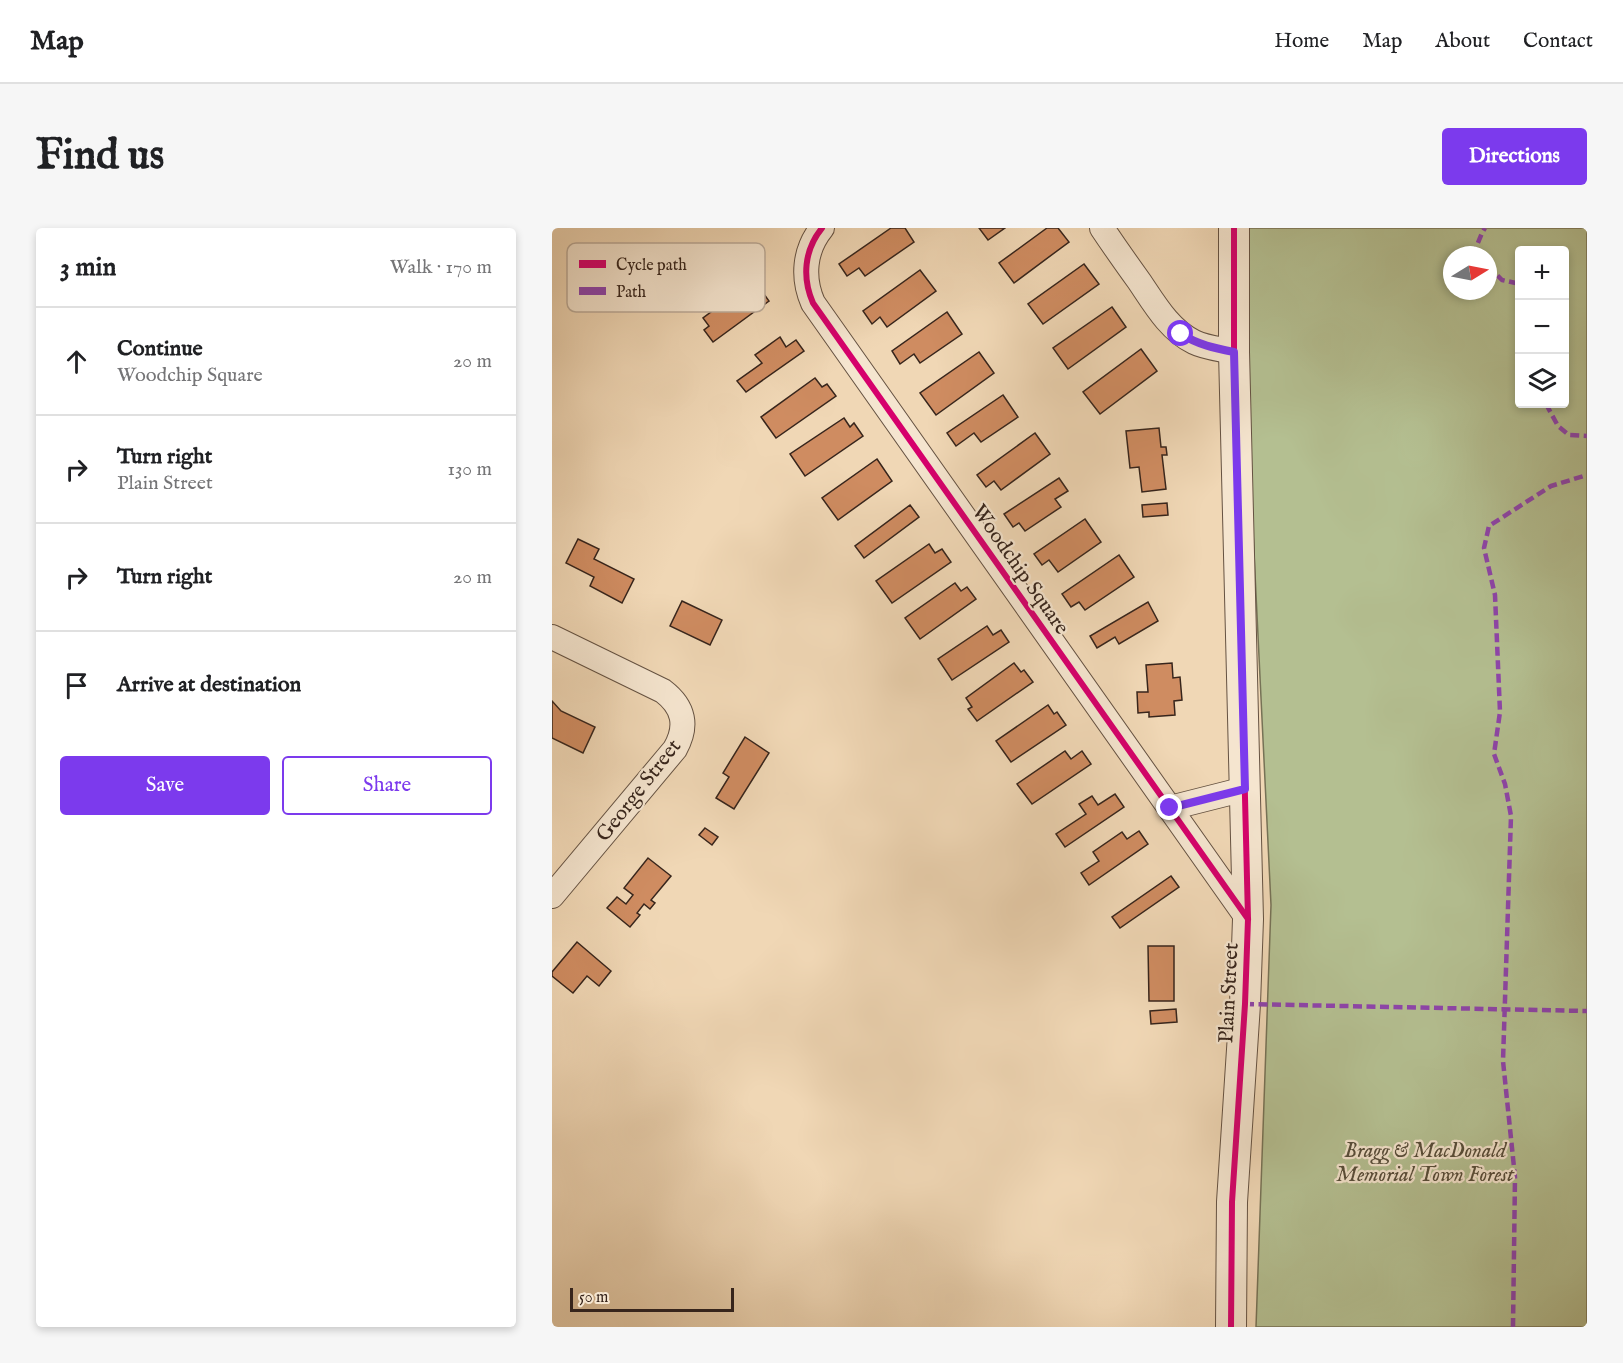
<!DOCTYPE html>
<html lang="en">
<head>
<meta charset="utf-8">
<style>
  body { margin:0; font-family:"IM FELL English",serif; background:#f6f6f6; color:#202124 }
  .controls { position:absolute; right:18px; top:18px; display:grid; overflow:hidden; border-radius:6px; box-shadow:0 3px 9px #0003 }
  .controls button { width:54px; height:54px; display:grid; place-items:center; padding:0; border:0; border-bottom:2px solid #e0e0e0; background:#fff; color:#202124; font:30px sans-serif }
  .compass { position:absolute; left:891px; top:18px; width:54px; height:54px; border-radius:50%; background:#fff; box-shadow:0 3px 9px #0003; rotate:80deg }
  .scale { position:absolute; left:18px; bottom:15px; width:164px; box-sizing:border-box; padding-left:6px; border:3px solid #37251c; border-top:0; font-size:16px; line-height:21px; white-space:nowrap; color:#37251c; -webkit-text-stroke:4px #f5e5cf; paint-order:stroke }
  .stop { position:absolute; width:18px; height:18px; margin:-14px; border:4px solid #7c3aed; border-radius:50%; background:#fff }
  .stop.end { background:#7c3aed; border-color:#fff; box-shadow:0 2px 6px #0008 }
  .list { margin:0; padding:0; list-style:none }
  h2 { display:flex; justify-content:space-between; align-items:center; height:78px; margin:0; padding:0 24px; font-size:26px }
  h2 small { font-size:20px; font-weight:400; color:#757577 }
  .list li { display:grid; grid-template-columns:39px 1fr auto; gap:18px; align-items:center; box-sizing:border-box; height:108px; padding:0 24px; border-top:2px solid #e0e0e0 }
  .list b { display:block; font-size:22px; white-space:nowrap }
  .list p { margin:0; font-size:20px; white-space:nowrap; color:#757577 }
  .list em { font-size:20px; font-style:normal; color:#757577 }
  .actions { display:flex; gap:12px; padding:18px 24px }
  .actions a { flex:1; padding:14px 0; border:2px solid #7c3aed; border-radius:6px; text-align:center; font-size:21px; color:#7c3aed }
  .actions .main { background:#7c3aed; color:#fff }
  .icon { flex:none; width:33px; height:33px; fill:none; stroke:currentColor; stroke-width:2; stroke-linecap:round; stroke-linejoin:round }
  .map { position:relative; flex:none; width:1035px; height:1099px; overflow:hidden; border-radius:6px }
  header { display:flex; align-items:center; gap:36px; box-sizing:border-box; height:84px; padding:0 30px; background:#fff; border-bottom:2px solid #e0e0e0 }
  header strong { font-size:28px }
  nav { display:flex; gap:33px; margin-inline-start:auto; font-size:21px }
  .intro { display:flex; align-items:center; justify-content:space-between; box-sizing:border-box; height:144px; padding:0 36px }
  h1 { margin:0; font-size:42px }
  .button { padding:15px 27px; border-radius:6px; background:#7c3aed; color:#fff; font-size:21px; font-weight:700 }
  main { display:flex; gap:36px; padding:0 36px }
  aside { flex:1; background:#fff; border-radius:6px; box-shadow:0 3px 9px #0003 }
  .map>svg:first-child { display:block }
</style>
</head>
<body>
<header>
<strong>Map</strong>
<nav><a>Home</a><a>Map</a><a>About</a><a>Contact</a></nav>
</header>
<div class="intro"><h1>Find us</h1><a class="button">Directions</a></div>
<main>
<aside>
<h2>3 min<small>Walk · 170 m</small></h2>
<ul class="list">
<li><svg class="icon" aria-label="ahead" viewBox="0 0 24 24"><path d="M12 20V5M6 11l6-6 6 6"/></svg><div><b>Continue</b><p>Woodchip Square</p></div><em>20 m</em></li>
<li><svg class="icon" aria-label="right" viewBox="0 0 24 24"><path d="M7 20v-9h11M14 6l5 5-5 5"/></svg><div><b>Turn right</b><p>Plain Street</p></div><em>130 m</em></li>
<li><svg class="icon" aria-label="right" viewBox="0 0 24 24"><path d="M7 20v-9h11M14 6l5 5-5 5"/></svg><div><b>Turn right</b></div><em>20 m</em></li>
<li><svg class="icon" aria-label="arrive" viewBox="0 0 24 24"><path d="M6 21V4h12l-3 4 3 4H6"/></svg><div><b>Arrive at destination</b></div></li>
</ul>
<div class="actions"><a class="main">Save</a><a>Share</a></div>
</aside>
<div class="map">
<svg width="1035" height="1099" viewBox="0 0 1035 1099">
  <rect width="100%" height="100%" fill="#f0d7b5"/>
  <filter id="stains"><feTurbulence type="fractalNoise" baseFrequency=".00333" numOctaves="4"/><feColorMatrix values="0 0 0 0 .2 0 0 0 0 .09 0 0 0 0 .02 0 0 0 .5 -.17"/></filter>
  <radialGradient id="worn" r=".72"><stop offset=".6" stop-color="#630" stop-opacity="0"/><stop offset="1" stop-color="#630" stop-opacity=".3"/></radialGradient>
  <!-- green -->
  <path fill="#b4bf91" stroke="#767256" stroke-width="1.5" fill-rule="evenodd" d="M697 0H1035V1099H704L719 677 697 221ZM968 22H1012V176H968ZM900 27H936V63H900Z"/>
  <!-- building -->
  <g fill="#cf8c61" stroke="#37251c" stroke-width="1.5">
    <path d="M339 0H353L362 14 313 48 307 40 295 48 287 36Z"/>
    <path d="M427 0H453L436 12Z"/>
    <path d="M495 0H506L517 14 462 55 447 35Z"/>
    <path d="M532 36 547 56 491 96 476 76Z"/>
    <path d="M368 42 384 63 335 99 328 89 320 96 311 83Z"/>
    <path d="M202 52 217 73 161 114 152 102 157 98 151 90Z"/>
    <path d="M560 79 574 99 516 141 501 120Z"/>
    <path d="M395 84 410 106 368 135 362 126 348 136 340 123Z"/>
    <path d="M228 109 234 119 244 112 252 123 194 164 185 153 210 135 203 127Z"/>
    <path d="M589 121 605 143 548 186 531 164Z"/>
    <path d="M427 124 442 145 384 187 368 165Z"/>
    <path d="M263 150 270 159 275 156 284 168 224 210 209 189Z"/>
    <path d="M451 167 466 189 429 214 422 205 404 218 395 205Z"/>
    <path d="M292 190 298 199 302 195 311 208 253 248 238 226Z"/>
    <path d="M607 200 609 219H614L615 227H610L614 261 590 264 587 239 578 240 574 203Z"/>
    <path d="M483 205 498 226 449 262 442 253 434 259 425 247Z"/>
    <path d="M325 231 340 253 286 292 270 270Z"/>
    <path d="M507 250 516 263 503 271 509 279 473 303 467 295 461 299 452 286Z"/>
    <path d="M615 275 616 287 591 289 590 277Z"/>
    <path d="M358 277 367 289 312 330 303 318Z"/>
    <path d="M533 291 549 314 506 344 497 332 490 337 482 326Z"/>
    <path d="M26 311 47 321 42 331 82 351 70 375 38 358 42 349 14 335Z"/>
    <path d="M377 316 383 325 390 321 399 334 340 375 324 353Z"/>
    <path d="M567 327 582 349 533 382 527 374 519 379 510 366Z"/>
    <path d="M403 355 409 363 415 359 424 371 368 411 353 390Z"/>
    <path d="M130 373 170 392 158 417 118 398Z"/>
    <path d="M596 374 606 393 567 416 563 409 545 420 538 408Z"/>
    <path d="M435 398 441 407 449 402 457 414 400 452 386 431Z"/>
    <path d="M462 435 469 444 472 442 481 454 425 493 416 481 420 479 414 470Z"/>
    <path d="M620 435 621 450 628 449 630 472 622 473 623 487 597 489V484L586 485 585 464H596L594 437Z"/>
    <path d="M0 473 9 483 43 499 31 525 0 510Z"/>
    <path d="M496 477 502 486 505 484 514 497 459 534 444 513Z"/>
    <path d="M193 509 217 525 182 581 164 570 177 549 171 545Z"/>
    <path d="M513 523 519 531 530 523 539 536 480 576 465 556Z"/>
    <path d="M563 566 572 579 513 619 504 606 534 586 527 576 540 568 546 577Z"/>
    <path d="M153 600 166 609 160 617 147 607Z"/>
    <path d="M587 603 596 616 537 657 529 645 547 633 541 624 570 604 575 611Z"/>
    <path d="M96 630 119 648 99 672 103 675 98 681 92 676 85 685 88 687 78 699 55 680 65 669 74 676 81 667 72 660Z"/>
    <path d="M619 648 627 659 568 700 560 689Z"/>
    <path d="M25 714 59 743 47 758 35 748 21 765 0 748V744Z"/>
    <path d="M596 718H622V773H597Z"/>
    <path d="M624 781 625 794 599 796 598 783Z"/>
  </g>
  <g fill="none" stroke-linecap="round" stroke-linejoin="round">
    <!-- minor casing -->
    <g stroke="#655242" stroke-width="26">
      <g id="minor">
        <path d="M270 0C252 22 250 50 261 75L696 691"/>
        <path d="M550 0C562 18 574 35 587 53 602 75 617 102 642 114 654 120 669 121 682 124"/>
        <path d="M0 409 111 463C132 479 136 498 123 521L0 668"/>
        <path d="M618 580 693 561"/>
      </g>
    </g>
    <!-- tertiary casing -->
    <g stroke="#655242" stroke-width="32">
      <path id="tertiary" d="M679 1099 680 974 693 776 696 691 682 124V0"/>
    </g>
    <!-- minor -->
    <use href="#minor" stroke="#f5e5cf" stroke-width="24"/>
    <!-- tertiary -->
    <use href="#tertiary" stroke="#f5e5cf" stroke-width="30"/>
    <!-- quiet -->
    <g stroke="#8e44ad" stroke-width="4.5" stroke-dasharray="9 4.5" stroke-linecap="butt">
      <path d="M926 27 923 22 930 5 933 0"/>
      <path d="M936 38 950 52 968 56"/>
      <path d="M994 176 1006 198 1017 207 1035 208"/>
      <path d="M693 776 1035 783"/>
      <path d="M961 1099 963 949 951 833 959 588 953 556 942 526 948 484 943 367 932 320 937 298 999 258 1035 247"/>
    </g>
    <!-- cycleway casing -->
    <g stroke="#f5e5cf" stroke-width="10">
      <g id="cycleway">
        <path d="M270 0C252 22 250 50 261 75L696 691"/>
        <path d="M679 1099 680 974 693 776 696 691 682 124V0"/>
      </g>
    </g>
    <!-- cycleway -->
    <use href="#cycleway" stroke="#d6006c" stroke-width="6"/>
  </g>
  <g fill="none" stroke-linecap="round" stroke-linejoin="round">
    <!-- route -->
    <path stroke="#7c3aed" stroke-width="8" d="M618 580 693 561 682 124C662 120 647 117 629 106"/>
  </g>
  <g text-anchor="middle" stroke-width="4.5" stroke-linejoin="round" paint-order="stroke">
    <!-- street labels -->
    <g font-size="21" fill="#37251c" stroke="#f5e5cf">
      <text transform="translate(469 341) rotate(55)" y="7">Woodchip Square</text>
      <text transform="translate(86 562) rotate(-52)" y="7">George Street</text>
      <text transform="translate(676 765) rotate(-87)" y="7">Plain Street</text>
    </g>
    <!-- park labels -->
    <g font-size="21" font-style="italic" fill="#564c39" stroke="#f5e5cf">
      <text x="873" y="929">Bragg &amp; MacDonald<tspan x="873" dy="24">Memorial Town Forest</tspan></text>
    </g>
  </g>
  <!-- legend -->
  <rect x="15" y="15" width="198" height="69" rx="9" fill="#f5e5cf" stroke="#bcab99" stroke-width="1.5"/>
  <rect x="27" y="32" width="27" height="8" fill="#d6006c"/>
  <rect x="27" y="59" width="27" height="8" fill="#8e44ad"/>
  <g font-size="16" fill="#37251c">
    <text x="64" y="42">Cycle path</text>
    <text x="64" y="69">Path</text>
  </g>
  <rect width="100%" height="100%" filter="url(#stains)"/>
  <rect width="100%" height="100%" fill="url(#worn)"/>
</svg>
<div class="controls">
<button>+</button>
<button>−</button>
<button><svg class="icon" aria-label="layers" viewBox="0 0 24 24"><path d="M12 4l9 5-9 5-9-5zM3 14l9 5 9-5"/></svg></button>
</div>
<svg class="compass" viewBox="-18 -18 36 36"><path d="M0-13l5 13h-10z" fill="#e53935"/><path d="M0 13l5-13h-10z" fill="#757577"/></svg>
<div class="scale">50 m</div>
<div class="stop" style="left:629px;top:106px"></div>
<div class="stop end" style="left:618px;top:580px"></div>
</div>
</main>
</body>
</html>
